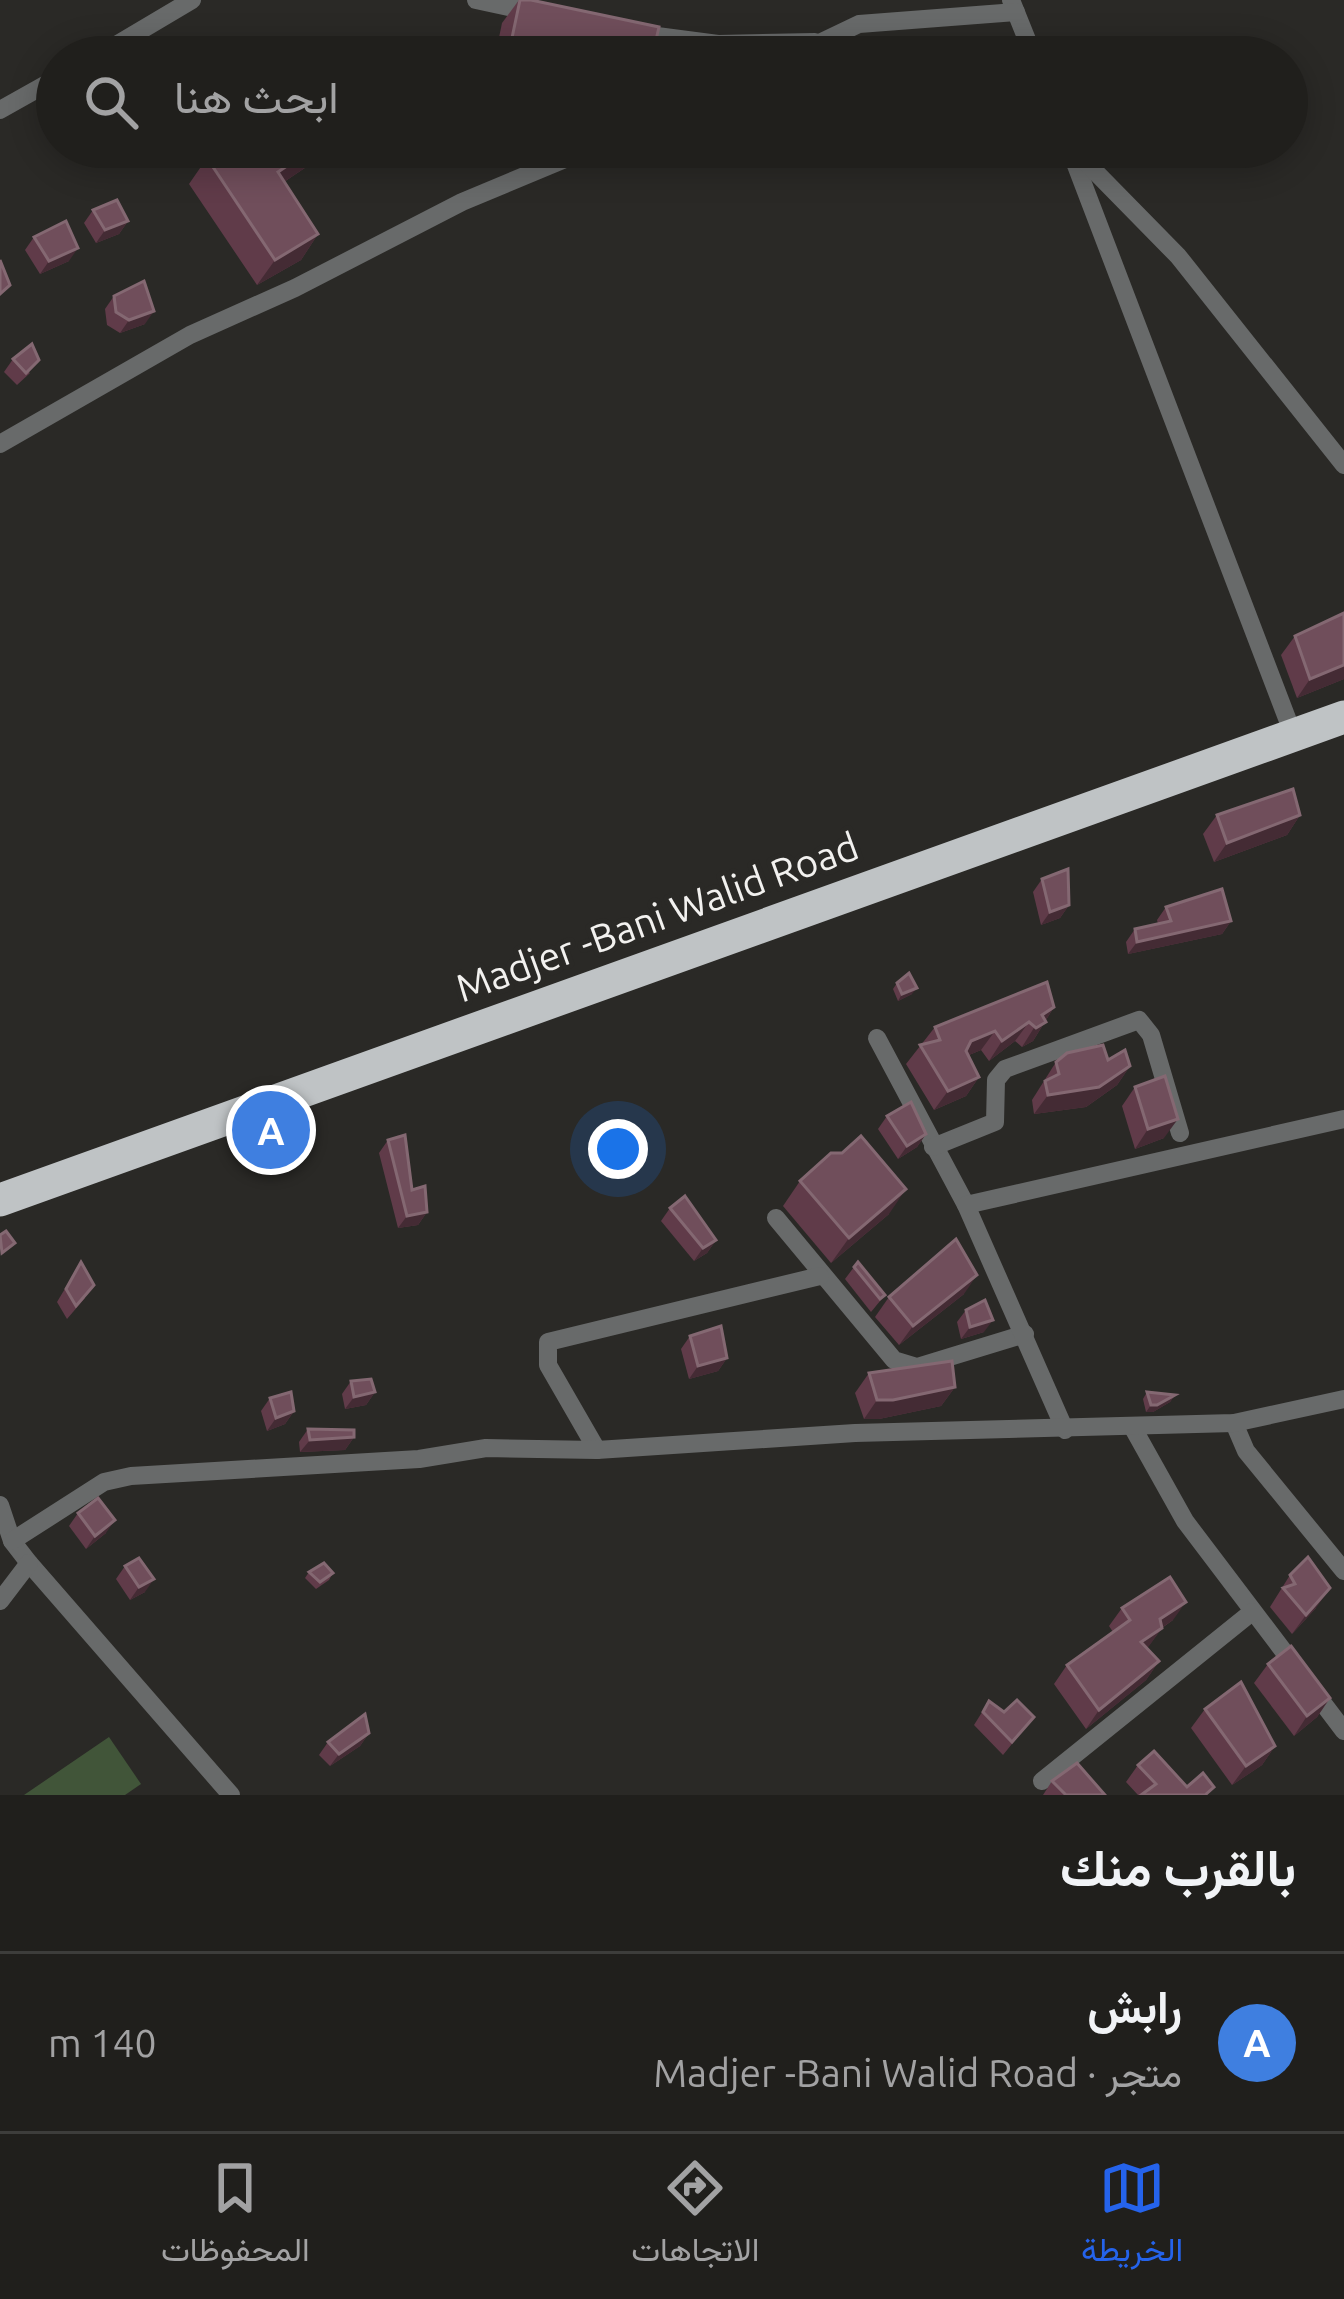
<!DOCTYPE html>
<html lang="ar">
<head>
<meta charset="utf-8">
<style>
  body { margin:0; font-family:Ubuntu,Vazirmatn,sans-serif; background:#282725; color:#f1f3f6; direction:rtl }
  .you { position:absolute; left:618px; top:1149px; width:42px; height:42px; margin:-30px; border:9px solid #fff; border-radius:50%; background:#1a73e8; box-shadow:0 0 0 18px #1a73e833 }
  .badge { display:grid; place-items:center; width:78px; height:78px; border-radius:50%; background:#2563eb; color:#fff; font-size:39px; font-weight:700 }
  .pin { position:absolute; translate:-50% -50%; border:6px solid #fff; box-shadow:0 3px 12px #0006 }
  .list { margin:0; padding:0; list-style:none }
  h2 { display:flex; justify-content:space-between; align-items:center; height:156px; margin:0; padding:0 48px; font-size:51px }
  h2 small { font-size:39px; font-weight:400; color:#a2a2a3 }
  .list li { display:grid; grid-template-columns:78px 1fr auto; gap:36px; align-items:center; box-sizing:border-box; height:180px; padding:0 48px; border-top:3px solid #3d3d3b }
  .list b { display:block; font-size:45px; white-space:nowrap }
  .list p { margin:0; font-size:39px; white-space:nowrap; color:#a2a2a3 }
  .list em { font-size:39px; font-style:normal; color:#a2a2a3 }
  .icon { flex:none; width:66px; height:66px; fill:none; stroke:currentColor; stroke-width:2; stroke-linecap:round; stroke-linejoin:round }
  .map { position:relative; flex:none; width:1344px; height:1795px; overflow:hidden; direction:ltr }
  .search { position:absolute; background:#201f1c; box-shadow:0 6px 30px #0003; left:36px; right:36px; top:36px; height:132px; display:flex; align-items:center; gap:30px; box-sizing:border-box; padding:0 42px; border-radius:66px; color:#a2a2a3; font-size:45px }
  .sheet { height:336px; background:#201f1c }
  nav { display:flex; justify-content:space-around; align-items:center; box-sizing:border-box; height:168px; border-top:3px solid #3d3d3b; background:#201f1c; font-size:33px; color:#a2a2a3 }
  nav a { display:grid; justify-items:center; gap:6px }
  nav .on { color:#2563eb }
  .map>svg:first-child { display:block }
</style>
</head>
<body>
<div class="map">
<svg width="1344" height="1795" viewBox="0 0 1344 1795">
  <rect width="100%" height="100%" fill="#2a2926"/>
  <!-- green -->
  <path fill="#415539" d="M109 1737 141 1784 125 1795H24Z"/>
  <g fill="none" stroke-linecap="round" stroke-linejoin="round">
    <!-- street -->
    <g stroke="#686a6a" stroke-width="18">
      <path d="M476 0 537 13"/>
      <path d="M1011 0 1034 57"/>
      <path d="M634 33 718 44 815 42"/>
      <path d="M96 57 192 0"/>
      <path d="M790 57 859 24 1016 12"/>
      <path d="M0 110 57 78"/>
      <path d="M1069 147 1293 734"/>
      <path d="M1074 150 1178 256 1344 465"/>
      <path d="M0 444 190 335 295 288 462 202 594 147"/>
      <path d="M877 1038 966 1205"/>
      <path d="M933 1147 995 1122 996 1080 1005 1069 1139 1020 1151 1035 1180 1133"/>
      <path d="M776 1218 894 1360 917 1367 1025 1334"/>
      <path d="M1234 1423 1246 1451 1344 1571"/>
      <path d="M1133 1428 1185 1521 1344 1731"/>
      <path d="M1065 1430 966 1205 1344 1119"/>
      <path d="M597 1450 548 1365V1342L820 1276"/>
      <path d="M0 1505 12 1541 29 1563 231 1795"/>
      <path d="M12 1541 104 1482 131 1476 419 1459 486 1448 597 1450 855 1433 1234 1423 1344 1399"/>
      <path d="M0 1601 29 1563"/>
      <path d="M1042 1781 1252 1612"/>
    </g>
    <!-- highway -->
    <path stroke="#bfc3c5" stroke-width="33" d="M0 1200 1344 717"/>
  </g>
  <!-- wall -->
  <g fill="#603b49">
    <path d="M519 0H531L652 57H495L502 23Z"/>
    <path d="M224 147H336L284 182 318 234 301 260 257 285 189 184 207 158Z"/>
    <path d="M93 210 128 221 119 234 96 243 84 223Z"/>
    <path d="M34 237 69 261 40 274 25 250Z"/>
    <path d="M114 296 145 324 120 333 107 325 105 309Z"/>
    <path d="M13 359 30 373 17 385 4 372Z"/>
    <path d="M1344 613V679L1297 698 1281 655 1295 636Z"/>
    <path d="M1217 815H1300L1287 835 1214 862 1203 834Z"/>
    <path d="M1042 879 1069 905 1060 918 1041 925 1033 892Z"/>
    <path d="M1166 907 1231 921 1222 934 1128 954 1126 942 1135 929 1158 924 1157 920Z"/>
    <path d="M897 983 912 994 898 1001 893 989Z"/>
    <path d="M1054 1007 1033 1041 1022 1047 1015 1041 989 1061 981 1050 969 1055 979 1077 966 1096 934 1110 906 1064 935 1027Z"/>
    <path d="M1108 1060 1130 1066 1117 1085 1086 1107 1034 1114 1032 1100 1056 1062Z"/>
    <path d="M1135 1087 1164 1138 1135 1149 1122 1106Z"/>
    <path d="M887 1116 926 1134 917 1147 898 1159 878 1129Z"/>
    <path d="M388 1140 412 1190 427 1212 418 1225 398 1228 379 1153Z"/>
    <path d="M800 1181 889 1214 831 1263 783 1206Z"/>
    <path d="M670 1208 716 1240 707 1253 694 1261 661 1221Z"/>
    <path d="M81 1262 85 1298 67 1319 57 1302Z"/>
    <path d="M854 1267 885 1295 871 1312 845 1279Z"/>
    <path d="M964 1294 899 1345 875 1317 889 1297Z"/>
    <path d="M966 1310 984 1332 961 1339 957 1322Z"/>
    <path d="M690 1336 727 1358 718 1371 689 1379 681 1349Z"/>
    <path d="M869 1373 955 1387 941 1406 879 1419H864L855 1393Z"/>
    <path d="M351 1381 375 1392 366 1405 345 1409 342 1394Z"/>
    <path d="M1147 1392 1175 1395 1170 1402 1153 1412H1146L1143 1399Z"/>
    <path d="M270 1398 294 1411 285 1424 267 1431 261 1411Z"/>
    <path d="M308 1429 354 1437 345 1450 300 1452 299 1442Z"/>
    <path d="M78 1513 106 1533 86 1549 69 1526Z"/>
    <path d="M125 1566 145 1592 130 1600 116 1579Z"/>
    <path d="M309 1572 333 1573 329 1580 316 1589 305 1578Z"/>
    <path d="M1290 1575 1316 1608 1292 1634 1270 1607Z"/>
    <path d="M1122 1608 1173 1620 1162 1628 1147 1648 1159 1661 1146 1680 1086 1729 1054 1684 1067 1665 1113 1632 1109 1626Z"/>
    <path d="M1268 1664 1330 1698 1317 1717 1294 1736 1254 1683Z"/>
    <path d="M989 1701 1004 1712 1034 1717 1003 1755 974 1725Z"/>
    <path d="M1205 1709 1275 1746 1262 1765 1232 1785 1191 1728Z"/>
    <path d="M369 1733 360 1746 330 1766 319 1755 328 1742Z"/>
    <path d="M1138 1765 1187 1787 1208 1795H1138L1126 1782Z"/>
    <path d="M1052 1781 1105 1795H1043Z"/>
  </g>
  <!-- shaded-wall -->
  <g fill="#442b34">
    <path d="M509 52 534 57H505Z"/>
    <path d="M315 147H336L260 198 278 172Z"/>
    <path d="M128 221 119 234 96 243 105 230Z"/>
    <path d="M318 234 301 260 257 285 275 260Z"/>
    <path d="M78 248 69 261 40 274 49 261Z"/>
    <path d="M154 311 145 324 120 333 129 320Z"/>
    <path d="M1344 665V679L1297 698 1310 679Z"/>
    <path d="M1300 815 1287 835 1214 862 1227 843Z"/>
    <path d="M1069 905 1060 918 1041 925 1050 912Z"/>
    <path d="M1231 921 1222 934 1128 954 1137 942Z"/>
    <path d="M917 988 912 994 898 1001 902 994Z"/>
    <path d="M1054 1007 1033 1041 1022 1047 1042 1015Z"/>
    <path d="M1029 1022 1015 1041 989 1061 1002 1041Z"/>
    <path d="M995 1031 981 1050 957 1060 971 1041Z"/>
    <path d="M1130 1066 1117 1085 1086 1107 1034 1114 1048 1095Z"/>
    <path d="M979 1077 966 1096 934 1110 948 1091Z"/>
    <path d="M1178 1119 1164 1138 1135 1149 1148 1129Z"/>
    <path d="M926 1134 917 1147 898 1159 907 1146Z"/>
    <path d="M906 1189 889 1214 831 1263 849 1238Z"/>
    <path d="M427 1212 418 1225 398 1228 407 1216Z"/>
    <path d="M716 1240 707 1253 694 1261 703 1248Z"/>
    <path d="M977 1275 964 1294 899 1345 913 1326Z"/>
    <path d="M993 1320 984 1332 961 1339 970 1327Z"/>
    <path d="M727 1358 718 1371 689 1379 698 1366Z"/>
    <path d="M955 1387 941 1406 879 1419H864L877 1400Z"/>
    <path d="M375 1392 366 1405 345 1409 354 1397Z"/>
    <path d="M1175 1395 1170 1402 1153 1412H1146L1151 1405Z"/>
    <path d="M294 1411 285 1424 267 1431 276 1418Z"/>
    <path d="M354 1437 345 1450 300 1452 310 1440Z"/>
    <path d="M115 1520 106 1533 86 1549 95 1536Z"/>
    <path d="M154 1579 145 1592 130 1600 139 1587Z"/>
    <path d="M1330 1588 1316 1608 1292 1634 1306 1615Z"/>
    <path d="M1186 1602 1173 1620 1148 1637 1160 1619Z"/>
    <path d="M1162 1628 1149 1646 1128 1661 1141 1642Z"/>
    <path d="M1159 1661 1146 1680 1086 1729 1099 1710Z"/>
    <path d="M1330 1698 1317 1717 1294 1736 1307 1716Z"/>
    <path d="M369 1733 360 1746 330 1766 339 1754Z"/>
    <path d="M1275 1746 1262 1765 1232 1785 1246 1766Z"/>
  </g>
  <!-- building -->
  <g fill="#704e5b" stroke="#846872" stroke-width="3">
    <path d="M520 0H531L659 27 652 57H534L509 52Z"/>
    <path d="M374 47 381 57H360Z"/>
    <path d="M224 147H315L278 172 318 234 275 260 207 158Z"/>
    <path d="M117 200 128 221 105 230 93 210Z"/>
    <path d="M66 221 78 248 49 261 34 237Z"/>
    <path d="M0 260 10 285 0 294Z"/>
    <path d="M144 281 154 311 129 320 116 312 114 296Z"/>
    <path d="M32 344 39 360 26 373 13 359Z"/>
    <path d="M1344 613V665L1310 679 1295 636Z"/>
    <path d="M1293 789 1300 815 1227 843 1217 815Z"/>
    <path d="M1068 869 1069 905 1050 912 1042 879Z"/>
    <path d="M1222 889 1231 921 1137 942 1135 929 1171 921 1166 907Z"/>
    <path d="M909 973 917 988 902 994 897 983Z"/>
    <path d="M1047 982 1054 1007 1042 1015 1046 1022 1036 1028 1029 1022 1002 1041 995 1031 971 1041 966 1051 979 1077 948 1091 920 1045 940 1040 935 1027Z"/>
    <path d="M1103 1045 1108 1060 1125 1050 1130 1066 1099 1087 1048 1095 1045 1081 1059 1074 1056 1062 1067 1053Z"/>
    <path d="M1165 1076 1178 1119 1148 1129 1135 1087Z"/>
    <path d="M911 1102 926 1134 907 1146 887 1116Z"/>
    <path d="M405 1135 412 1190 425 1186 427 1212 407 1216 388 1140Z"/>
    <path d="M861 1136 906 1189 849 1238 800 1181 831 1153H842Z"/>
    <path d="M685 1196 716 1240 703 1248 670 1208Z"/>
    <path d="M6 1231 15 1243 2 1253 0 1235Z"/>
    <path d="M956 1239 977 1275 913 1326 889 1297Z"/>
    <path d="M81 1262 94 1285 76 1306 66 1289Z"/>
    <path d="M858 1262 885 1295 880 1299 854 1267Z"/>
    <path d="M985 1300 993 1320 970 1327 966 1310Z"/>
    <path d="M721 1326 727 1358 698 1366 690 1336Z"/>
    <path d="M952 1361 955 1387 893 1400H877L869 1373Z"/>
    <path d="M371 1379 375 1392 354 1397 351 1381Z"/>
    <path d="M291 1392 294 1411 276 1418 270 1398Z"/>
    <path d="M1147 1392 1175 1395 1157 1405H1151Z"/>
    <path d="M308 1429 354 1430V1437L310 1440Z"/>
    <path d="M98 1498 115 1520 95 1536 78 1513Z"/>
    <path d="M1308 1557 1330 1588 1306 1615 1283 1588 1295 1584 1290 1575Z"/>
    <path d="M139 1558 154 1579 139 1587 125 1566Z"/>
    <path d="M324 1563 333 1573 320 1582 309 1572Z"/>
    <path d="M1170 1577 1186 1602 1160 1619 1162 1628 1141 1642 1159 1661 1099 1710 1067 1665 1130 1620 1122 1608Z"/>
    <path d="M1291 1646 1330 1698 1307 1716 1268 1664Z"/>
    <path d="M1241 1682 1275 1746 1246 1766 1205 1709Z"/>
    <path d="M1017 1700 1034 1717 1012 1742 983 1712 989 1701 1004 1712Z"/>
    <path d="M365 1714 369 1733 339 1754 328 1742Z"/>
    <path d="M1154 1751 1187 1787 1203 1773 1214 1787 1205 1795H1141L1156 1784 1138 1765Z"/>
    <path d="M1077 1763 1105 1795H1066L1052 1781Z"/>
  </g>
  <g text-anchor="middle" stroke-width="10" stroke-linejoin="round" paint-order="stroke">
    <!-- street labels -->
    <g font-size="39" fill="#f2f1ef" stroke="#2a2926">
      <text transform="translate(657 917) rotate(-20)" y="14">Madjer -Bani Walid Road</text>
    </g>
  </g>
</svg>
<div class="you"></div>
<div class="pin badge" style="left:271px;top:1130px;background:#3f7fe0">A</div>
<div class="search"><svg class="icon" aria-label="search" viewBox="0 0 24 24"><circle cx="10" cy="10" r="6"/><path d="M15 15l6 6"/></svg>ابحث هنا</div>
</div>
<section class="sheet">
<h2>بالقرب منك<small></small></h2>
<ul class="list">
<li><span class="badge" style="background:#3f7fe0">A</span><div><b>رابش</b><p>متجر · Madjer -Bani Walid Road</p></div><em>140 m</em></li>
</ul>
</section>
<nav>
<a class="on"><svg class="icon" aria-label="map" viewBox="0 0 24 24"><path d="M3 6l6-2 6 2 6-2v14l-6 2-6-2-6 2zM9 4v14M15 6v14"/></svg>الخريطة</a>
<a><svg class="icon" aria-label="directions" viewBox="0 0 24 24"><path d="M12 3l9 9-9 9-9-9zM9 14v-3h6M13 9l2 2-2 2"/></svg>الاتجاهات</a>
<a><svg class="icon" aria-label="saved" viewBox="0 0 24 24"><path d="M7 4h10v16l-5-4-5 4z"/></svg>المحفوظات</a>
</nav>
</body>
</html>
